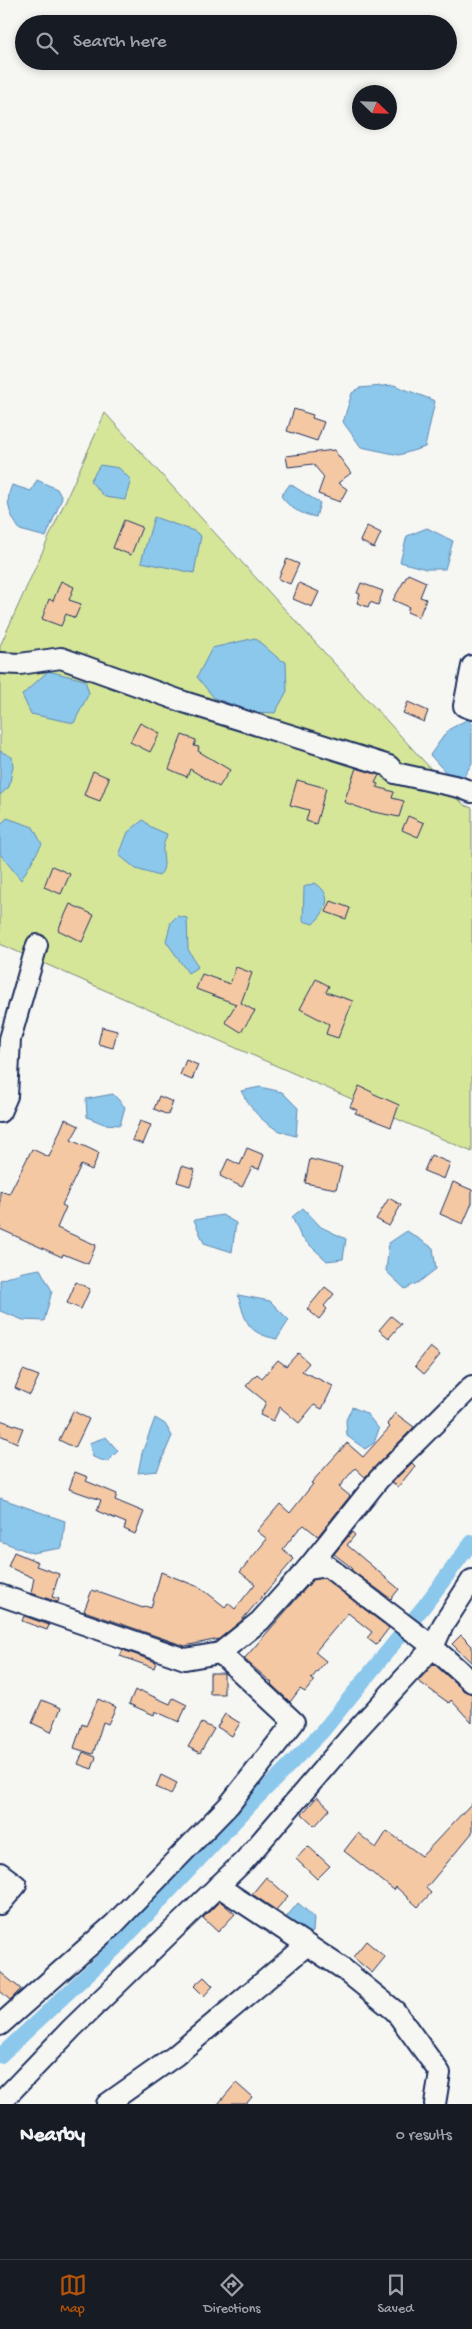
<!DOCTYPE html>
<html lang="en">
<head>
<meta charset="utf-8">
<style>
  body { margin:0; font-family:"Gochi Hand",sans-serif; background:#20242c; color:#f1f3f6 }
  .compass { position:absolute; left:352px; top:85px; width:45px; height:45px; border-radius:50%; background:#171b24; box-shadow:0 2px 8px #0003; rotate:113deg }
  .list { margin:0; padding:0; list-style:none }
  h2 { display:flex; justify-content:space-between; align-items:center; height:65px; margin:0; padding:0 20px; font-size:21px }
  h2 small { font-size:16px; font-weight:400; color:#9ea1a6 }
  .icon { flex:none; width:28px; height:28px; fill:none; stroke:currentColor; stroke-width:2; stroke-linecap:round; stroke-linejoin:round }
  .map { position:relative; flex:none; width:472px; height:2104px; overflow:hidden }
  .search { position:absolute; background:#171b24; box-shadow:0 2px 8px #0003; left:15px; right:15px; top:15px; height:55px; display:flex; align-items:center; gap:12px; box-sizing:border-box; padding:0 18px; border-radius:28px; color:#9ea1a6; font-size:19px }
  .sheet { height:155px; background:#171b24 }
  nav { display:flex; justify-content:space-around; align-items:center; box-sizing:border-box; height:70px; border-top:1px solid #363941; background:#171b24; font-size:14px; color:#9ea1a6 }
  nav a { display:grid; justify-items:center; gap:2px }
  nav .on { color:#b45309 }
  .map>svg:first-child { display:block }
</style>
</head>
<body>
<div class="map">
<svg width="472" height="2104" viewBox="0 0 472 2104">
  <rect width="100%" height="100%" fill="#f6f6f2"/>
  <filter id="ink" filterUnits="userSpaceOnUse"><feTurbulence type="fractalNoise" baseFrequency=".02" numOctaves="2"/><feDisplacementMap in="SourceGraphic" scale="10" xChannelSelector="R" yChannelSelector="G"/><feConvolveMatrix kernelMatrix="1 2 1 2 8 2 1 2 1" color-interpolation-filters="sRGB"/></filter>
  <g filter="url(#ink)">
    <!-- green -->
    <path fill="#d6e699" stroke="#788a7c" d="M105 413 464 805 472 808V1152L0 944V646Z"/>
    <!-- water -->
    <g fill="#8cc7ec" stroke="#5f8ab3">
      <path d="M394 385 435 401 425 447 399 455 361 447 343 422 352 393 359 388Z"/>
      <path d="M100 465 119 468 131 480 125 500 105 497 90 481Z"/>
      <path d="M37 480 57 489 62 498 46 537 20 530C10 515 4 503 12 485L31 491Z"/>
      <path d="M290 484 320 503 316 517C301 514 290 509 281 496Z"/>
      <path d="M154 517 194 531 201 536 194 573 141 562Z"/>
      <path d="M427 528 453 541 445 569H426L400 562 407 536Z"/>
      <path d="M255 638 279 659 286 662 287 691 275 713 252 712 214 698 197 677 212 648Z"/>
      <path d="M48 671 85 680 89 693 74 723 31 714 22 695Z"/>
      <path d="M468 719 472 723V763L463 778 450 777 430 755 448 730Z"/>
      <path d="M0 751 12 757 13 766 9 787 0 795Z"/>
      <path d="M7 818 33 827 42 844 21 880 0 854V825Z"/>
      <path d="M143 820 151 827 167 834C166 839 162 846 163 851 163 861 167 867 159 876L136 869 119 855 128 832Z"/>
      <path d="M315 883C334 895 327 911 313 924L303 921 304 887Z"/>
      <path d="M177 916 187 918 188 949 198 967 188 973 166 941 171 922Z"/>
      <path d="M260 1087 282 1092 298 1108 296 1136C269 1130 254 1115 241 1091Z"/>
      <path d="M113 1094 125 1107 120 1125 104 1124 87 1117 86 1099Z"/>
      <path d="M303 1208 321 1227 346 1239 343 1259 327 1261 301 1237 292 1217Z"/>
      <path d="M222 1215 236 1223 232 1252 204 1243 194 1220Z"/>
      <path d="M407 1231 433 1248 436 1269 419 1282 405 1289 386 1271 389 1243Z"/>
      <path d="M40 1269 52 1291 44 1321 23 1320 0 1311V1280L23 1272Z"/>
      <path d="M238 1295 270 1301 289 1320 277 1339C247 1333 246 1323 238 1295Z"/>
      <path d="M352 1407 366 1413 379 1429 374 1443 365 1449 347 1436 346 1420Z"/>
      <path d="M155 1418 165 1424 172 1436 157 1471 138 1473 142 1453Z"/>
      <path d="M106 1437 118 1451 107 1462 93 1457 89 1443Z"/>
      <path d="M0 1498 65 1521 62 1548 32 1553 0 1541Z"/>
      <path d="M298 1903 314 1917 313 1932 306 1935 283 1921Z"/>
    </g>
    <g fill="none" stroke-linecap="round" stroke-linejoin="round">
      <!-- canal -->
      <path stroke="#8cc7ec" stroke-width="15" d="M0 2056 117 1947 253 1802 322 1732 425 1605 472 1542"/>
    </g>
    <!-- building -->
    <g fill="#f5c8a4" stroke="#1b2f5e">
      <path d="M294 409 313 415 312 418 324 422 317 441 287 431Z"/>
      <path d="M334 450 351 473 338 483 347 489 340 502 318 494 324 477 313 464 288 467 286 456Z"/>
      <path d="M124 520 142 527 131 555 113 548Z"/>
      <path d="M367 526 381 533 374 548 360 541Z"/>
      <path d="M287 559 299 564 290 584 278 579Z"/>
      <path d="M408 574 426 582 420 597 426 599 419 617 407 612 409 607 393 600Z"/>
      <path d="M61 581 74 587 69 600 81 604 75 618 66 614 61 626 42 619 49 599 53 601Z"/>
      <path d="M299 583 319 592 312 607 293 599Z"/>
      <path d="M361 583 383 591 378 605 370 602 368 607 357 603 360 594 357 593Z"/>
      <path d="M408 702 428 711 424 722 403 713Z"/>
      <path d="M140 723 160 733 150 752 130 742Z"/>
      <path d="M182 735 196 740 194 746 199 747 198 751 230 770 219 787 190 769 187 777 169 769Z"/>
      <path d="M356 768 379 775 375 783 378 784 377 787 394 792 392 798 404 801 399 817 369 811 344 802Z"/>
      <path d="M93 771 109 778 100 801 84 795Z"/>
      <path d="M297 780 326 788 316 824 306 821 309 810 290 805Z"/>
      <path d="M408 816 424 823 418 837 402 830Z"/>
      <path d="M52 866 70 874 61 894 44 887Z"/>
      <path d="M331 901 350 908 346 919 326 912Z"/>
      <path d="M70 904 94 915 82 942 58 930Z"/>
      <path d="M236 967 252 973 241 1003 255 1011 241 1032 225 1022 236 1004 196 989 202 974 230 984Z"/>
      <path d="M316 979 329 986 326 992 353 1001 338 1038 326 1034 329 1024 300 1009Z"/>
      <path d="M102 1027 117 1031 113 1048 98 1044Z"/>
      <path d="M186 1060 198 1065 192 1080 180 1075Z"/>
      <path d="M359 1086 372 1092V1093L399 1105 391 1127 355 1113 357 1110 350 1107Z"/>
      <path d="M159 1096 173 1102 168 1115 154 1109Z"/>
      <path d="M65 1119 79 1126 71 1140 99 1153 92 1170 81 1165 62 1205 66 1207 57 1228 96 1245 88 1264 63 1254 62 1257 0 1229V1191L9 1194 32 1149 49 1157Z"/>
      <path d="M140 1121 151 1125 143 1144 132 1140Z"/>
      <path d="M247 1148 264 1155 259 1169 252 1167 242 1187 220 1176 228 1159 240 1165Z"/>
      <path d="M431 1155 450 1163 444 1179 424 1171Z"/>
      <path d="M310 1159 342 1167 336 1189 305 1183Z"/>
      <path d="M182 1166 195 1170 190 1186 177 1182Z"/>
      <path d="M453 1182 472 1190V1203L463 1224 440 1214Z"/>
      <path d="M389 1198 401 1205 389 1226 376 1219Z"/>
      <path d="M76 1282 90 1289 81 1309 67 1303Z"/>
      <path d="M325 1287 334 1294 324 1306 327 1309 319 1319 307 1309Z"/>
      <path d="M391 1316 401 1324 389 1338 379 1330Z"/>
      <path d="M430 1347 440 1355 424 1374 415 1366Z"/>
      <path d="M298 1353 309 1363 302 1371 333 1386 322 1409 314 1405 299 1423 280 1407 273 1421 260 1415 266 1402 246 1386 257 1374 262 1378 278 1360 286 1366Z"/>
      <path d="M23 1370 39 1376 30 1395 15 1388Z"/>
      <path d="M73 1411 89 1419 75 1448 59 1440Z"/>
      <path d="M395 1413 414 1427 365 1477 355 1468 339 1487 350 1496 318 1536 304 1525 298 1530 283 1549 294 1559 241 1621 219 1639 185 1646 84 1611 92 1590 143 1608 145 1606 151 1608 161 1572 201 1588 225 1607 228 1603 235 1609 255 1584 240 1572 267 1539 257 1531 280 1504 290 1513 313 1484 311 1483 347 1443 363 1457 390 1427 387 1424Z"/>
      <path d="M0 1420 23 1428 17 1443 0 1435Z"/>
      <path d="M412 1463 415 1466 398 1487 392 1482Z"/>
      <path d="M75 1472 88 1477 86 1481 117 1494 115 1500 144 1512 135 1534 124 1529 126 1523 97 1511 101 1500 69 1489Z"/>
      <path d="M352 1532 355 1535 347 1545 399 1589 391 1599 351 1570 352 1568 334 1554Z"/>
      <path d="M14 1552 38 1562 36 1566 59 1574 52 1597 59 1599 58 1602 31 1593 34 1578 8 1567Z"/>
      <path d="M324 1578 389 1628 376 1645 367 1638 372 1632 348 1613 315 1652 326 1661 311 1679 314 1681 305 1692 300 1689 290 1702 271 1684 272 1683 244 1659 313 1580Z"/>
      <path d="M24 1616 49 1625 47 1630 22 1621Z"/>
      <path d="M461 1635 472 1646V1663L452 1644Z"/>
      <path d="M123 1650 156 1662 154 1668 120 1656Z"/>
      <path d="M434 1664 464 1691 472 1694V1723L451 1700 449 1703 418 1681Z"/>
      <rect x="210" y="1673" width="14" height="21"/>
      <path d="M135 1690 140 1693 141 1691 170 1704 173 1698 187 1705 179 1722 155 1711 154 1715 129 1704Z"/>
      <path d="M98 1699 116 1707 108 1724 103 1722 93 1754 74 1748 82 1724 86 1726Z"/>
      <path d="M42 1700 61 1708 51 1732 32 1723Z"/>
      <path d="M225 1714 240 1723 232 1736 217 1727Z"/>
      <path d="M202 1723 214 1729 200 1753 188 1747Z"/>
      <path d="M83 1752 96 1757 92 1769 78 1764Z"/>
      <path d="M161 1775 177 1783 171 1794 156 1787Z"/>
      <path d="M317 1797 330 1809 315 1826 302 1814Z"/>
      <path d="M472 1803V1833L426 1888 431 1893 418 1907 396 1887 394 1890 344 1851 358 1833 376 1848 387 1831 422 1856Z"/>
      <path d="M308 1846 330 1866 317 1879 296 1859Z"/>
      <path d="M266 1877 288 1896 276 1910 252 1894Z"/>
      <path d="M220 1901 235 1914 218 1932 203 1918Z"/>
      <path d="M366 1941 385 1957 372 1973 353 1957Z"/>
      <path d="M0 1972 21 1989 10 2000 0 1991Z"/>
      <path d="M204 1977 213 1986 204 1996 194 1986Z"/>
      <path d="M236 2083 252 2097 246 2104H218Z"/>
    </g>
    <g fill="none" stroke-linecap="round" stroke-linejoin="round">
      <!-- minor casing -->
      <g stroke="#1b2f5e" stroke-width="24">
        <g id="minor">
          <path d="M0 663 20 664 61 658 184 702 389 766 395 773 459 787 472 792"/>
          <path d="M472 666 464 706 472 709"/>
          <path d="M0 1112 7 1096 10 1039 37 945"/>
          <path d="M307 1569 379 1479 472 1386"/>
          <path d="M0 1595 185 1659 220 1653 260 1621 307 1569 327 1566 427 1642 472 1682"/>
          <path d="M0 1873 16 1885 0 1904"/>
          <path d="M218 1886 342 1968 395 2011 440 2073 435 2104"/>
          <path d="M0 2025 114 1924 229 1805 294 1722 220 1653"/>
          <path d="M0 2103 72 2028 245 1860 353 1734 433 1647 443 1625 472 1580"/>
          <path d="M107 2104 175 2056 307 1945"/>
        </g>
      </g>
      <!-- minor -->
      <use href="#minor" stroke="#f6f6f2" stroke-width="20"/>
    </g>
  </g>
</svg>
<svg class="compass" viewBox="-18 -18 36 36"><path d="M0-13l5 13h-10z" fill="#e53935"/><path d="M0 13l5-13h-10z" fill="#9ea1a6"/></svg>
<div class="search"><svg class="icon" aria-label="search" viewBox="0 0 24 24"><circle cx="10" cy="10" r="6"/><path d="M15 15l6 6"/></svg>Search here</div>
</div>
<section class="sheet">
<h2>Nearby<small>0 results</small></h2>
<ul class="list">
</ul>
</section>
<nav>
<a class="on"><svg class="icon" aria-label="map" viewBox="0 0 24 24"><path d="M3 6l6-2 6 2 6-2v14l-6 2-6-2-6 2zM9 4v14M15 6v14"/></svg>Map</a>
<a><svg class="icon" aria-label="directions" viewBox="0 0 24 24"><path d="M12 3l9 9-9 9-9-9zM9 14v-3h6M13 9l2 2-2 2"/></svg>Directions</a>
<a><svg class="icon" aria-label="saved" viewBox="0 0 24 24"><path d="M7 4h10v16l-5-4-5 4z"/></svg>Saved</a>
</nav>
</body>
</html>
